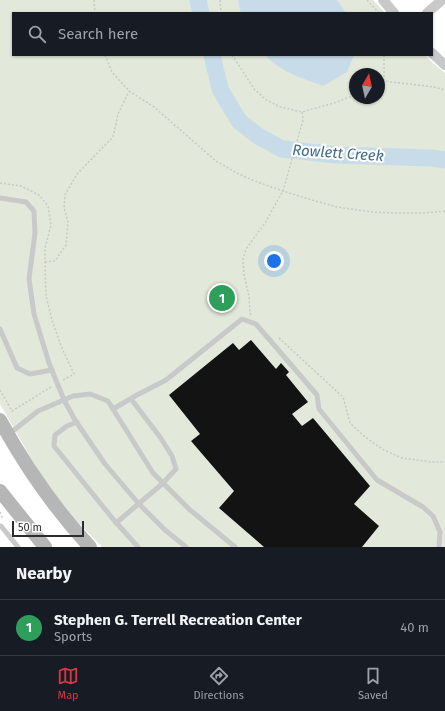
<!DOCTYPE html>
<html lang="en">
<head>
<meta charset="utf-8">
<style>
  body { margin:0; font-family:"Fira Sans",sans-serif; background:#20242c; color:#f1f3f6 }
  .compass { position:absolute; left:349px; top:68px; width:36px; height:36px; border-radius:50%; background:#171b24; box-shadow:0 1px 3px #0004; rotate:9deg }
  .scale { position:absolute; left:12px; bottom:10px; width:72px; box-sizing:border-box; padding-left:4px; border:2px solid #2c2c2c; border-top:0; font-size:11px; line-height:14px; white-space:nowrap; color:#2c2c2c; -webkit-text-stroke:3px #fff; paint-order:stroke }
  .you { position:absolute; left:274px; top:261px; width:14px; height:14px; margin:-10px; border:3px solid #fff; border-radius:50%; background:#1a73e8; box-shadow:0 0 0 6px #1a73e833 }
  .badge { display:grid; place-items:center; width:26px; height:26px; border-radius:50%; background:#d83843; color:#fff; font-size:13px; font-weight:700 }
  .pin { position:absolute; translate:-50% -50%; border:2px solid #fff; box-shadow:0 1px 4px #0006 }
  .list { margin:0; padding:0; list-style:none }
  h2 { display:flex; justify-content:space-between; align-items:center; height:52px; margin:0; padding:0 16px; font-size:17px }
  h2 small { font-size:13px; font-weight:400; color:#9ea1a6 }
  .list li { display:grid; grid-template-columns:26px 1fr auto; gap:12px; align-items:center; box-sizing:border-box; height:56px; padding:0 16px; border-top:1px solid #363941 }
  .list b { display:block; font-size:15px; white-space:nowrap }
  .list p { margin:0; font-size:13px; white-space:nowrap; color:#9ea1a6 }
  .list em { font-size:13px; font-style:normal; color:#9ea1a6 }
  .icon { flex:none; width:22px; height:22px; fill:none; stroke:currentColor; stroke-width:2; stroke-linecap:round; stroke-linejoin:round }
  .map { position:relative; flex:none; width:445px; height:547px; overflow:hidden }
  .search { position:absolute; background:#171b24; box-shadow:0 1px 3px #0004; left:12px; right:12px; top:12px; height:44px; display:flex; align-items:center; gap:10px; box-sizing:border-box; padding:0 14px; border-radius:0px; color:#9ea1a6; font-size:15px }
  .sheet { height:108px; background:#171b24 }
  nav { display:flex; justify-content:space-around; align-items:center; box-sizing:border-box; height:56px; border-top:1px solid #363941; background:#171b24; font-size:11px; color:#9ea1a6 }
  nav a { display:grid; justify-items:center; gap:2px }
  nav .on { color:#d83843 }
  .map>svg:first-child { display:block }
</style>
</head>
<body>
<div class="map">
<svg width="445" height="547" viewBox="0 0 445 547">
  <rect width="100%" height="100%" fill="#fff"/>
  <!-- green -->
  <path fill="#e2e9da" fill-rule="evenodd" d="M0 0H373L385 13H13V55H425L433 63 445 73V547H102L76 520 41 476 0 404ZM355 74H379V98H355Z"/>
  <!-- water -->
  <g fill="#c7dbe8">
    <path d="M238 0H337L346 13H241Z"/>
    <path d="M265 55H354L347 72 323 86C302 78 281 72 265 55Z"/>
  </g>
  <g fill="none" stroke-linecap="round" stroke-linejoin="round">
    <!-- river -->
    <g stroke="#c7dbe8" stroke-width="17">
      <path d="M198 0 201 13"/>
      <path d="M212 55 220 89 239 121 258 136 282 149 336 155 432 158 445 160"/>
    </g>
  </g>
  <!-- building -->
  <path fill="#131313" d="M251 340 276 369 281 363 289 372 286 375 308 402 292 414 302 426 313 418 370 486 354 504 379 526 362 547H264L219 508 234 491 191 441 200 434 169 395 233 343 239 350Z"/>
  <g fill="none" stroke-linecap="round" stroke-linejoin="round">
    <!-- path -->
    <g stroke="#c9c9c9" stroke-width="1.5" stroke-dasharray="2 2" stroke-linecap="butt">
      <path d="M94 0 95 13"/>
      <path d="M220 0 221 13"/>
      <path d="M367 0 379 13"/>
      <path d="M105 55 112 72 129 91 154 107 216 161 237 173 252 180 283 191 312 200 337 207 372 212 395 213H425L445 211"/>
      <path d="M232 55 255 90 265 99 280 107 302 112 334 103 355 95"/>
      <path d="M384 81V55"/>
      <path d="M379 84 384 81 434 87 445 90"/>
      <path d="M0 183 21 186 39 195 48 206 51 225 45 248V262L46 296 52 320 61 346 74 374 63 380"/>
      <path d="M45 262 55 261 66 245 68 222 64 208 65 195 77 174 113 137 118 114 129 91"/>
      <path d="M251 315 250 313 249 296 244 275 243 259 246 249 265 223 283 191 303 120 302 112"/>
      <path d="M279 338 343 397 350 423 365 437 384 450 402 458 431 462H445"/>
      <path d="M0 390 12 411 51 387"/>
      <path d="M0 512 3 519"/>
    </g>
    <!-- service -->
    <g stroke="#c9c9c9" stroke-width="5">
      <path d="M0 198 26 202 34 211 35 233 29 279 34 314 49 363 64 400 75 420 105 464 139 504 165 530 186 547"/>
      <path d="M0 329 17 368 30 374 52 370"/>
      <path d="M113 409 137 395 166 380 242 319 256 324 317 395 319 409 377 480 423 507 433 516 440 532 439 547"/>
      <path d="M77 422 67 426 55 435 54 446 113 519 138 547"/>
      <path d="M9 434 38 411 73 396 90 394 108 401 153 473 189 509 235 547"/>
      <path d="M116 523 162 484 176 469 172 456 160 437 131 399"/>
      <path d="M0 526H1L18 547"/>
    </g>
    <!-- minor -->
    <g stroke="#c9c9c9" stroke-width="10">
      <path d="M383 0 394 13"/>
      <path d="M427 13 442 0"/>
      <path d="M432 53 445 65"/>
    </g>
    <!-- secondary -->
    <g stroke="#b6b6b6" stroke-width="14">
      <path d="M0 420C25 466 55 509 90 547"/>
      <path d="M0 491 45 547"/>
    </g>
  </g>
  <g text-anchor="middle" stroke-width="4" stroke-linejoin="round" paint-order="stroke">
    <!-- water labels -->
    <g font-size="15" font-style="italic" fill="#406b87" stroke="#fff">
      <text transform="translate(338 153) rotate(4)" y="5">Rowlett Creek</text>
    </g>
  </g>
</svg>
<svg class="compass" viewBox="-18 -18 36 36"><path d="M0-13l5 13h-10z" fill="#e53935"/><path d="M0 13l5-13h-10z" fill="#9ea1a6"/></svg>
<div class="scale">50 m</div>
<div class="you"></div>
<div class="pin badge" style="left:222px;top:298px;background:#2e9e5b">1</div>
<div class="search"><svg class="icon" aria-label="search" viewBox="0 0 24 24"><circle cx="10" cy="10" r="6"/><path d="M15 15l6 6"/></svg>Search here</div>
</div>
<section class="sheet">
<h2>Nearby<small></small></h2>
<ul class="list">
<li><span class="badge" style="background:#2e9e5b">1</span><div><b>Stephen G. Terrell Recreation Center</b><p>Sports</p></div><em>40 m</em></li>
</ul>
</section>
<nav>
<a class="on"><svg class="icon" aria-label="map" viewBox="0 0 24 24"><path d="M3 6l6-2 6 2 6-2v14l-6 2-6-2-6 2zM9 4v14M15 6v14"/></svg>Map</a>
<a><svg class="icon" aria-label="directions" viewBox="0 0 24 24"><path d="M12 3l9 9-9 9-9-9zM9 14v-3h6M13 9l2 2-2 2"/></svg>Directions</a>
<a><svg class="icon" aria-label="saved" viewBox="0 0 24 24"><path d="M7 4h10v16l-5-4-5 4z"/></svg>Saved</a>
</nav>
</body>
</html>
